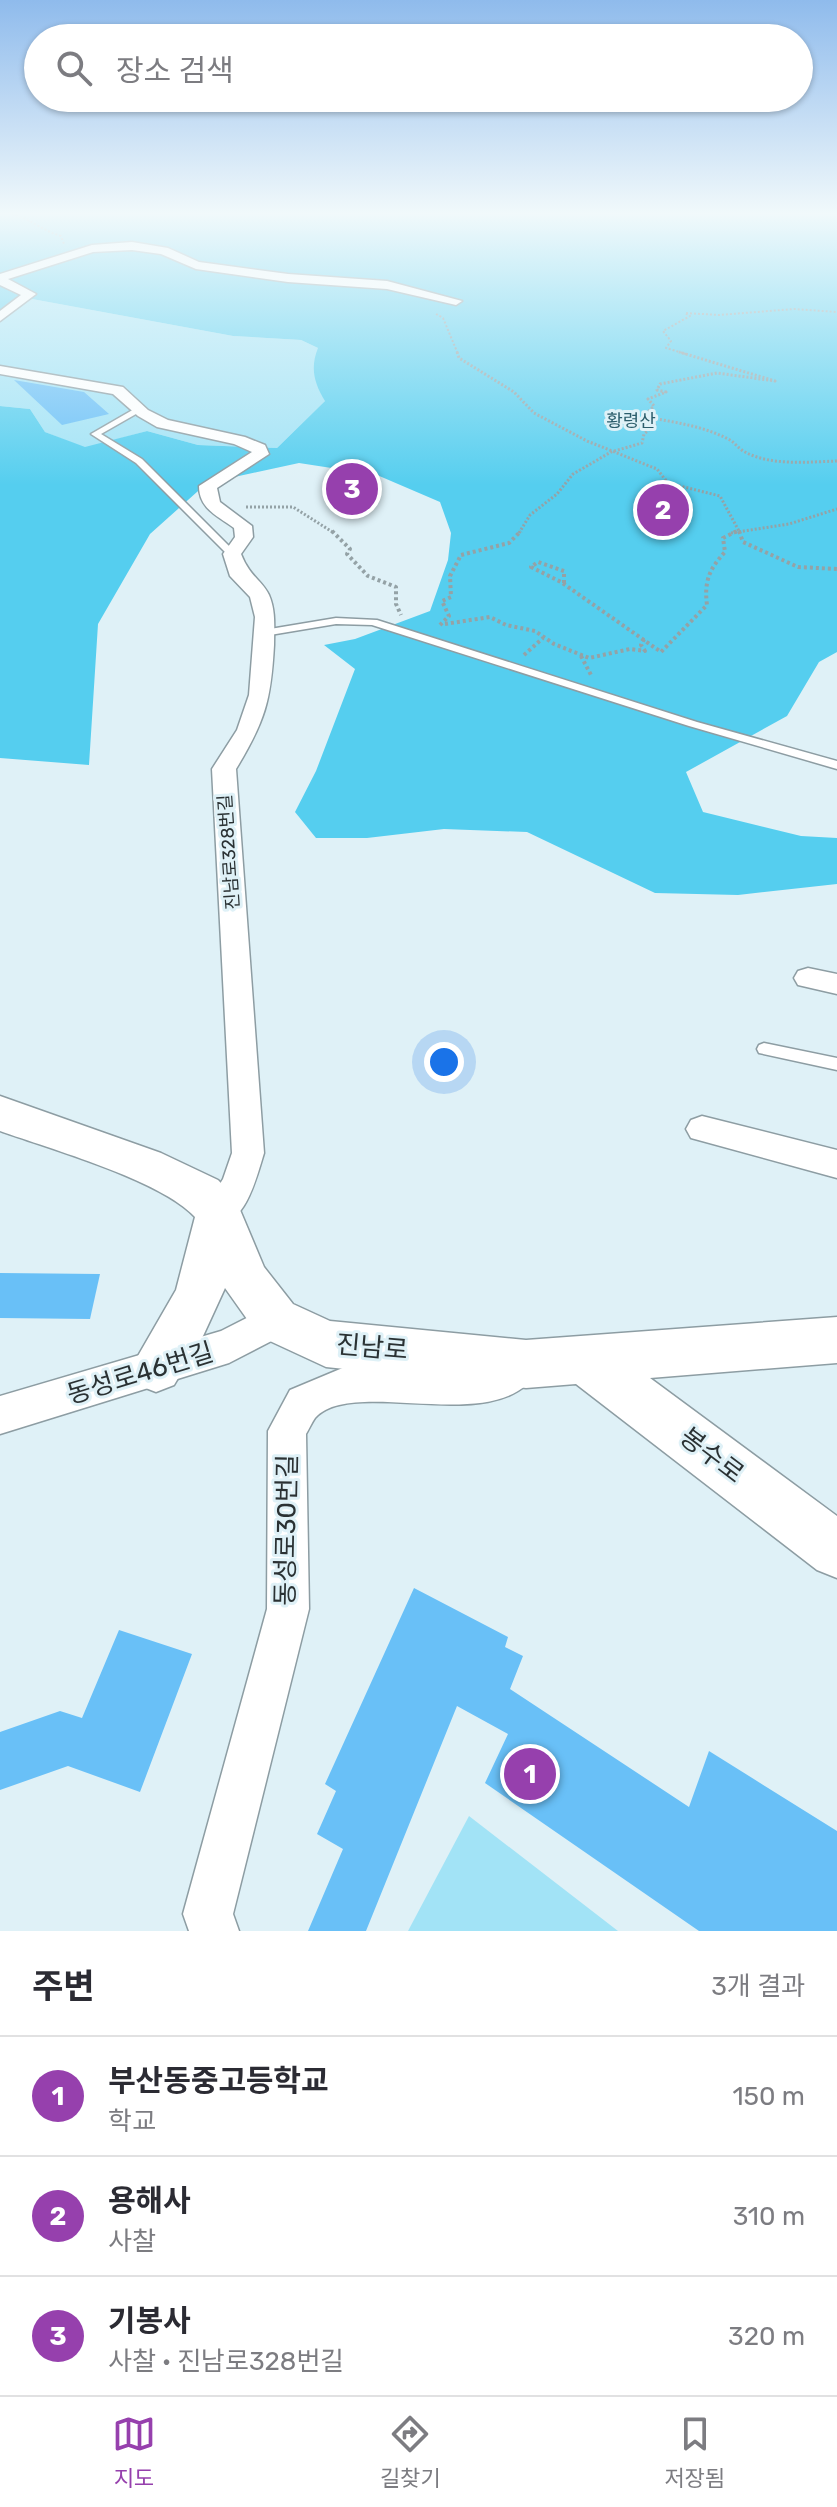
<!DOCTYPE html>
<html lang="ko">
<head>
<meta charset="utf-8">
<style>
  body { margin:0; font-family:Rubik,"Noto Sans KR",sans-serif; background:#f7f7f7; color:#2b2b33 }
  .you { position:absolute; left:444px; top:1062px; width:28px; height:28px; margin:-20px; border:6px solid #fff; border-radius:50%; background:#1a73e8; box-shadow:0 0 0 12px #1a73e833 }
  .badge { display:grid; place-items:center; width:52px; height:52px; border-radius:50%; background:#9640ad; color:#fff; font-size:26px; font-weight:700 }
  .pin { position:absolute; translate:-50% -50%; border:4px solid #fff; box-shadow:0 2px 8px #0006 }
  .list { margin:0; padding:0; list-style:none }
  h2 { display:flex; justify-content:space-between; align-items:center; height:104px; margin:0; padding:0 32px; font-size:34px }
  h2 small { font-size:26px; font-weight:400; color:#7c7c81 }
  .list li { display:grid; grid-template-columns:52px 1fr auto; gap:24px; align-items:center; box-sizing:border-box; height:120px; padding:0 32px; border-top:2px solid #e1e1e2 }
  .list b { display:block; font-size:30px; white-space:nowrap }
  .list p { margin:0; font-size:26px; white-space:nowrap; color:#7c7c81 }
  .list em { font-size:26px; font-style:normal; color:#7c7c81 }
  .icon { flex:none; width:44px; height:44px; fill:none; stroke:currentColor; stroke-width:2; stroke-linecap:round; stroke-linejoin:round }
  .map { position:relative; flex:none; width:837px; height:1931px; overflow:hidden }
  .search { position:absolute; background:#fff; box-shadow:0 2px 6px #0004; left:24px; right:24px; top:24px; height:88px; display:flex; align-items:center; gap:20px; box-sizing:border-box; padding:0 28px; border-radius:44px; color:#7c7c81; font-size:30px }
  .sheet { height:464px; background:#fff }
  nav { display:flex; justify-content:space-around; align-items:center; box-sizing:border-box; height:112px; border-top:2px solid #e1e1e2; background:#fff; font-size:22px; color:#7c7c81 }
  nav a { display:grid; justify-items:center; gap:4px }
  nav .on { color:#9640ad }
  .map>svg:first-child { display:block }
</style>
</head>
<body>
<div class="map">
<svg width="837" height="1931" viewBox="0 0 837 1931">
  <rect width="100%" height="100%" fill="#dff1f7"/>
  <!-- green -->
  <g fill="#a2e3f6">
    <path d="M32 299 233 336 301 340 318 348 325 401 277 448 198 445 147 431 85 448 45 432 30 409 0 406V316Z"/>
    <path d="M469 1816 618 1931H408Z"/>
  </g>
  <!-- forest -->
  <path fill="#55ceef" d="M0 214H837V652L819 662 787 716 686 772 703 812 801 836 837 838V884L738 895 655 893 527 832 444 829 367 838H316L295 812 316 771 355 669 324 645 355 639 430 611 448 560 451 533 440 502 377 475 299 463 207 483 150 534 98 624 89 765 0 758V406L30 409 45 432 85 447 147 431 198 445 277 448 325 401C314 383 310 368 318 348L301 340 233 336 32 299 0 316Z"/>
  <!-- building -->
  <g fill="#69c0f7">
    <path d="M14 380 84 392 109 414 62 425Z"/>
    <path d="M0 1273 100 1274 90 1319 0 1318Z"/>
    <path d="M414 1588 508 1637 505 1647 523 1656 510 1689 689 1807 709 1751 837 1831V1931H699L485 1783 508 1734 457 1706 366 1931H308L343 1849 317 1834 336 1791 325 1784Z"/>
    <path d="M119 1630 192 1654 140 1792 68 1766 0 1790V1732L60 1711 82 1718Z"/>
  </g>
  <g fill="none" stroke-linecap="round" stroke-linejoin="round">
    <!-- lane casing -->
    <g stroke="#8d9da3" stroke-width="3">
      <g id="lane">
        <path d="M136 408 143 410 101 434 142 459 235 552V556H229L136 463 91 434Z"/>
        <path d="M336 618 377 620 697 722 837 761V769L689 726 372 625 336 624 264 636 259 633 264 630Z"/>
        <path d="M764 1043 837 1058V1070L759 1053 757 1049 759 1045Z"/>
      </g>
    </g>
    <!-- street casing -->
    <g stroke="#8d9da3" stroke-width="3">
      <g id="street">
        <path d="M132 242 168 248 199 262 288 274 387 281 462 301 456 305 387 289 288 282 196 269 161 254 132 250 93 252 8 279 36 294 0 321V311L21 295 0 285V274L92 245Z"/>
        <path d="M0 366 123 387 148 410 168 420 245 437 265 445 269 454 217 488 220 502 252 526 253 537 241 554C250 577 261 579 269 595 276 611 274 628 274 645 271 701 265 721 236 769L264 1153C256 1179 243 1235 207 1222L202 1212 223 1179 232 1153 212 769 237 730 249 695 255 617 250 597 230 576 223 554 235 537 234 528C218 516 199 509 199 486L252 452 234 444 157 427 138 416 113 394 0 374Z"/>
        <path d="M808 968 837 974V994L798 985 794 978 798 971Z"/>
        <path d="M702 1116 837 1150V1178L691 1138 686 1129 691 1120Z"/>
        <path d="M276 1303 289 1308 294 1320 289 1332 229 1363 0 1434V1396L221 1331Z"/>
        <path d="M521 1348 534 1354 540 1366C506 1442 354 1374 315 1418 312 1422 309 1429 306 1434L309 1609 233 1914 239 1931H189L183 1914 267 1609 268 1431 290 1390 345 1367 483 1368Z"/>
      </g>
    </g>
    <!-- secondary casing -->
    <g stroke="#8d9da3" stroke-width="3">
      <path id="secondary" d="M0 1096 161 1153 218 1180 235 1198 264 1267 293 1304 330 1321 526 1340 837 1317V1363L650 1378 837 1516V1578L817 1570 576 1384 526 1388 326 1367 259 1336 225 1288 203 1336 174 1385 156 1392 138 1385 131 1368 176 1290 195 1217C161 1180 50 1149 0 1131Z"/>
    </g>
    <!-- path-far2 -->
    <g stroke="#94a2a6" stroke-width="2" stroke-dasharray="2 2" stroke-linecap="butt">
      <path d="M12 214C31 219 43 231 61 236L64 244"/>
      <path d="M436 314 443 318 458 354"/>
      <path d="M686 354 666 348 671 341 663 331 690 316 685 313 719 315 794 309 837 312"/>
    </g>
    <!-- path-far1 -->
    <g stroke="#94a2a6" stroke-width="3" stroke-dasharray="2 2" stroke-linecap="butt">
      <path d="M457 352 459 358 514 392 534 413 587 441 657 469 668 483 720 496 740 533"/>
      <path d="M652 418C679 423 706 427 730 440 735 443 739 449 745 452 771 466 808 462 837 461"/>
      <path d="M246 507H293L334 533"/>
      <path d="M519 533 530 515 557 494 573 474 611 452 642 443 644 434 655 425 648 412 654 406 648 399 666 392 657 390 660 384 717 373 775 381 679 352"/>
      <path d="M731 533 789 524 837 509"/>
    </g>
    <!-- path -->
    <g stroke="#94a2a6" stroke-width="4" stroke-dasharray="3 3" stroke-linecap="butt">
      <path d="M332 531 350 549 347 554 368 576 396 587V604L401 615"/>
      <path d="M739 531 743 542 798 567 837 569"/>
      <path d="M564 583V571L538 562 531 567 561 582 661 652 707 605C704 582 709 569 725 552L723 538 737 531"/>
      <path d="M445 624 490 617 506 625 535 631 554 644 589 658 630 649 645 651 641 645 644 639"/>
      <path d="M440 625 449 616 442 601 451 597 450 576 461 555 509 543 521 531"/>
      <path d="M524 655 543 638"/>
      <path d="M581 656 591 675"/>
    </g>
    <!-- lane -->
    <use href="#lane" fill="#fff" fill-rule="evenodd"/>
    <!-- street -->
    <use href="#street" fill="#fff" fill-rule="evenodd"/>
    <!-- secondary -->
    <use href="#secondary" fill="#fff" fill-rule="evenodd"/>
  </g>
  <!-- sky -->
  <linearGradient id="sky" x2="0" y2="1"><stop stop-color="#8fbbec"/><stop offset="0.44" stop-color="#f1f9fb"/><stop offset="1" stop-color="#f1f9fb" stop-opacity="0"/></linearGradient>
  <rect width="837" height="485" fill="url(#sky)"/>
  <g text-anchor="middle" stroke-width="6" stroke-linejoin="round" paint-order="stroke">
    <!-- far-park labels -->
    <g font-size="18" fill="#2b5d6b" stroke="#dff1f7">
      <text x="631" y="427">황령산</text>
    </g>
    <!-- far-street labels -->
    <g font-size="18" fill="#2a3133" stroke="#dff1f7">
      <text transform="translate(229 852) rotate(-94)" y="6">진남로328번길</text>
    </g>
    <!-- near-street labels -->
    <g font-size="26" fill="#2a3133" stroke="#dff1f7">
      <text transform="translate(372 1347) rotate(5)" y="9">진남로</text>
      <text transform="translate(140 1373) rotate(-17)" y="9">동성로46번길</text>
      <text transform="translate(712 1455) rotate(37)" y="9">봉수로</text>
      <text transform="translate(286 1530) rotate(-89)" y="9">동성로30번길</text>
    </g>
  </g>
</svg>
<div class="you"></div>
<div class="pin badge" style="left:530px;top:1774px">1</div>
<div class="pin badge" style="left:663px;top:510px">2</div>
<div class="pin badge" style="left:352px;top:489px">3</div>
<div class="search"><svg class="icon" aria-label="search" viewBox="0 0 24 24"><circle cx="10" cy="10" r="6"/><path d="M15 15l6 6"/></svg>장소 검색</div>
</div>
<section class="sheet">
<h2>주변<small>3개 결과</small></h2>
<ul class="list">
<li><span class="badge">1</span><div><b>부산동중고등학교</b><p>학교</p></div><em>150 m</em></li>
<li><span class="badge">2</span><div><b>용해사</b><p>사찰</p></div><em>310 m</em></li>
<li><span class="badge">3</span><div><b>기봉사</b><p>사찰 · 진남로328번길</p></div><em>320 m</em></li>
</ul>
</section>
<nav>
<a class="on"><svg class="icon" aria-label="map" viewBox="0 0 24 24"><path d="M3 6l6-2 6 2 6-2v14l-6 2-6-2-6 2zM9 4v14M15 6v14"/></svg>지도</a>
<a><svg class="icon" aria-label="directions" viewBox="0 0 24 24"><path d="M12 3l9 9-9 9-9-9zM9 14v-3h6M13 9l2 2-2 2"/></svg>길찾기</a>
<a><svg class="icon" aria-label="saved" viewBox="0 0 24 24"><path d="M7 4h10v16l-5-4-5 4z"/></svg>저장됨</a>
</nav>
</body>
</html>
